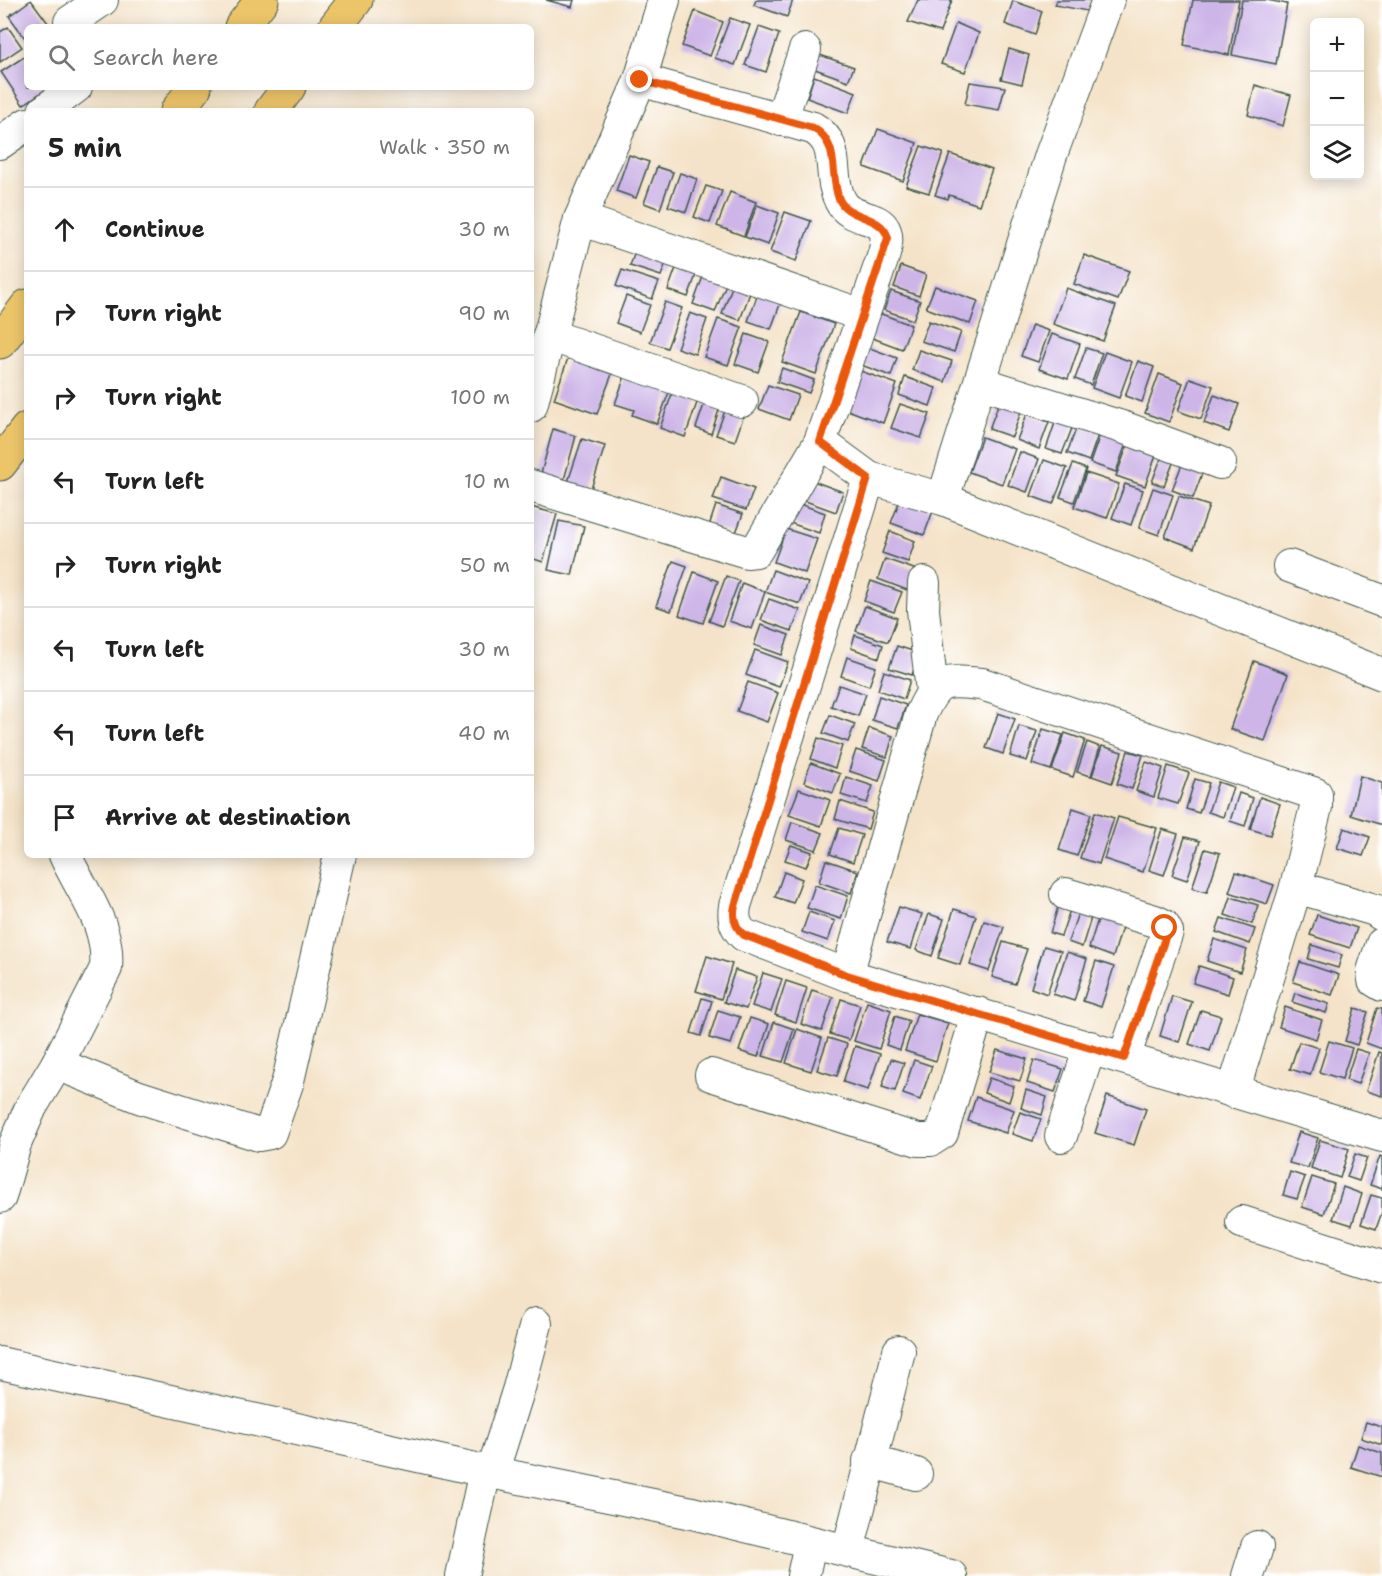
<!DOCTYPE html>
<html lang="en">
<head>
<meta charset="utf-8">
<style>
  body { margin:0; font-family:"Shantell Sans",sans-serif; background:#f2f2f2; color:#222 }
  .controls { position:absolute; right:18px; top:18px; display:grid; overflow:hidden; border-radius:9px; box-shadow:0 3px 15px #0003 }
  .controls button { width:54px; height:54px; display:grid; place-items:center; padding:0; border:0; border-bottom:2px solid #e0e0e0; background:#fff; color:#222; font:30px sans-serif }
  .stop { position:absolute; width:18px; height:18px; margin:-14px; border:4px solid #ea580c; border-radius:50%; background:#fff }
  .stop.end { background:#ea580c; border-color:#fff; box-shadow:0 2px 6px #0008 }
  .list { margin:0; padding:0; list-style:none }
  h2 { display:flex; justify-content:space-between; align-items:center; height:78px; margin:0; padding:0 24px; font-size:26px }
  h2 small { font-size:20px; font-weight:400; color:#767676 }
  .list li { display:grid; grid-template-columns:39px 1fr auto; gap:18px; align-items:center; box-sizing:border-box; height:84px; padding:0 24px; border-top:2px solid #e0e0e0 }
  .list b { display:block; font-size:22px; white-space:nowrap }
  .list em { font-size:20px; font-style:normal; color:#767676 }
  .icon { flex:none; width:33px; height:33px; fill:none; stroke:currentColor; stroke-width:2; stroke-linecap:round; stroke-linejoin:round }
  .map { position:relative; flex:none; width:1382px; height:1576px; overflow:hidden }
  .search { position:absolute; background:#fff; box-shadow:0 3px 15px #0003; left:24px; top:24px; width:510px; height:66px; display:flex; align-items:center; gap:15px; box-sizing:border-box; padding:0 21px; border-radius:9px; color:#767676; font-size:22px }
  .panel { position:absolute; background:#fff; box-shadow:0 3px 15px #0003; left:24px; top:108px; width:510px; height:750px; border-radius:9px }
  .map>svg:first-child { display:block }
</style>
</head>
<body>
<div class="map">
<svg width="1382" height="1576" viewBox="0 0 1382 1576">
  <rect width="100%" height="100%" fill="#fff"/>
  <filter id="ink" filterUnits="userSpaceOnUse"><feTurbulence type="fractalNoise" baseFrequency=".0167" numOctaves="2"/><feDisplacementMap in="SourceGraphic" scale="12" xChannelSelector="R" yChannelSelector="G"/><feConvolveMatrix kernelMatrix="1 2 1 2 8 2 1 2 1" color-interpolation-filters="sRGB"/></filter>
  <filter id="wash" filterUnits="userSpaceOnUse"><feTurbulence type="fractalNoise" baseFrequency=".008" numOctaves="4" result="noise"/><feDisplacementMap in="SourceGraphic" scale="24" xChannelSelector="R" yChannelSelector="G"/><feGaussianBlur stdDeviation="1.35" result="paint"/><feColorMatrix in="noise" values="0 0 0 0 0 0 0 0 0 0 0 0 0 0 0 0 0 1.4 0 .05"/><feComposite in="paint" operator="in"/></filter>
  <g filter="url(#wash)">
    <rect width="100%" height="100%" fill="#f4e3c8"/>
    <g id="blocks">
      <!-- building -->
      <g fill="#cdb5e8">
        <path d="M31 0 51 27H27V41L9 16Z"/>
        <path d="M546 0H574L572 7Z"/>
        <path d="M756 0H793L787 17 754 5Z"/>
        <path d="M918 0H952L940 32 908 22Z"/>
        <path d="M1057 0H1091L1087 11 1055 5Z"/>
        <path d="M1193 0H1239L1229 55 1184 45Z"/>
        <path d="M1242 0H1267L1287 4 1276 64 1232 55Z"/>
        <path d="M1013 1 1042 11 1035 35 1005 24Z"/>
        <path d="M695 11 723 22 710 56 682 46Z"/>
        <path d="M730 18 750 25 735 65 715 58Z"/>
        <path d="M956 23 979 33 965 72 941 64Z"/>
        <path d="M8 27 22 47 0 62V32Z"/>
        <path d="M759 27 779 34 766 72 745 65Z"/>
        <path d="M1009 49 1029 55 1022 84 1001 79Z"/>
        <path d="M27 55V87H49L23 105 1 72Z"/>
        <path d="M820 55 854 67 848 81 815 69Z"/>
        <path d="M814 76 856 92 848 113 807 98Z"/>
        <path d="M970 82 1005 87 999 110 965 104Z"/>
        <path d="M1255 85 1291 95 1283 126 1248 115Z"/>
        <path d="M878 129 917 143 903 181 864 167Z"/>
        <path d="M921 146 943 153 929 193 906 186Z"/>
        <path d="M950 154 992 169 979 205 949 195 948 199 935 195Z"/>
        <path d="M629 155 649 162 636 198 616 191Z"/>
        <path d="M657 167 673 172 660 209 644 203Z"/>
        <path d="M680 173 697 179 686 212 668 206Z"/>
        <path d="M706 186 722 191 710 223 694 217Z"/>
        <path d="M730 192 756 202 744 236 717 226Z"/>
        <path d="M757 205 779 213 768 245 745 237Z"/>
        <path d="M785 212 811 221 796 261 770 252Z"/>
        <path d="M636 249 667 260 661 276 630 266Z"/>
        <path d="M1084 255 1129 271 1118 300 1074 284Z"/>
        <path d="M680 257 700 264 688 297 668 290Z"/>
        <path d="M901 266 926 275 919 296 894 287Z"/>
        <path d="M622 270 659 282 652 299 616 286Z"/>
        <path d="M705 271 728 279 715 312 693 304Z"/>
        <path d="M736 276 754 282 740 320 722 314Z"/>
        <path d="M935 286 978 301 970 324 926 308Z"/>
        <path d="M760 288 783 296 771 329 748 321Z"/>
        <path d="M1066 288 1116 306 1103 341 1053 324Z"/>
        <path d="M891 291 920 301 913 320 884 310Z"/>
        <path d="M626 296 650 305 640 332 616 323Z"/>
        <path d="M665 302 682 308 667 348 650 342Z"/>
        <path d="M801 312 834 324 816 374 782 362Z"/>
        <path d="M690 313 707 319 695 354 677 348Z"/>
        <path d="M879 313 911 325 902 349 870 337Z"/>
        <path d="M718 319 742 327 728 365 704 357Z"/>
        <path d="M929 321 961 332 954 352 921 341Z"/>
        <path d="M1032 325 1049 331 1038 362 1021 356Z"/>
        <path d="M746 334 769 342 758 372 735 364Z"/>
        <path d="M1052 334 1080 344 1068 379 1039 369Z"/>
        <path d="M859 344 897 358 891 376 853 362Z"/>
        <path d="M1086 348 1102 353 1091 385 1075 379Z"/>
        <path d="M919 350 952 361 945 382 912 370Z"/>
        <path d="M1105 352 1132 362 1119 398 1092 388Z"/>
        <path d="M568 358 612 374 597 414 554 399Z"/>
        <path d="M1138 361 1154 367 1142 402 1125 396Z"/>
        <path d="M782 368 814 380 809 393 777 382Z"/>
        <path d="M852 368 897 384 883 423 839 407Z"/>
        <path d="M1159 374 1183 383 1169 422 1145 413Z"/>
        <path d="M625 376 671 387 657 424 632 415 634 410 615 404Z"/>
        <path d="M905 377 936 388 930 406 899 395Z"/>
        <path d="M1190 378 1213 386 1201 419 1178 411Z"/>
        <path d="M768 385 798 395 789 420 759 409Z"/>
        <path d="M673 391 698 400 685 437 660 428Z"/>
        <path d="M1002 395 1024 403 1012 437 989 429Z"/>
        <path d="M1214 395 1239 404 1229 432 1204 423Z"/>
        <path d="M706 399 721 404 711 434 696 428Z"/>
        <path d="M900 404 930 414 921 438 891 428Z"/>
        <path d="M726 408 744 415 735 441 716 435Z"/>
        <path d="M1027 414 1049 422 1039 449 1017 440Z"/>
        <path d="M1057 417 1074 423 1062 454 1046 449Z"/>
        <path d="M1078 424 1099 432 1089 461 1067 453Z"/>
        <path d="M553 429 576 436 562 487 539 481Z"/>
        <path d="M1101 432 1127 441 1116 472 1090 463Z"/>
        <path d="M982 437 1015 449 1002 484 969 472Z"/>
        <path d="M582 439 605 446 588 498 565 491Z"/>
        <path d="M1130 439 1158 450 1145 486 1116 476Z"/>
        <path d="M1020 452 1039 459 1027 492 1008 485Z"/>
        <path d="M1163 453 1175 458 1164 486 1152 482Z"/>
        <path d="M1044 460 1067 468 1053 504 1031 496Z"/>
        <path d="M1073 464 1086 469 1074 502 1060 497Z"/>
        <path d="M1182 464 1203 471 1193 498 1172 490Z"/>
        <path d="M1086 473 1119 484 1107 518 1074 507Z"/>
        <path d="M721 477 754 489 746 510 713 499Z"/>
        <path d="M805 478 843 492 836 512 797 498Z"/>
        <path d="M1125 484 1143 490 1131 525 1112 518Z"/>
        <path d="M1153 488 1173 495 1159 535 1139 528Z"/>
        <path d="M1179 496 1209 506 1194 548 1165 537Z"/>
        <path d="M900 500 933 511 924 535 891 523Z"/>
        <path d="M794 502 825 513 819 533 787 522Z"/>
        <path d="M716 505 743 514 735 535 709 526Z"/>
        <path d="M531 507 557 514 543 562 531 558Z"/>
        <path d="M559 521 584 526 572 575 548 570Z"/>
        <path d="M786 529 817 539 805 573 774 562Z"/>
        <path d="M890 531 915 541 908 562 882 553Z"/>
        <path d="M885 559 914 569 907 590 878 579Z"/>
        <path d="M673 561 687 566 671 611 656 606Z"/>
        <path d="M773 570 808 583 800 604 765 592Z"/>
        <path d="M694 572 718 581 703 623 679 615Z"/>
        <path d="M726 576 739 581 722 626 709 621Z"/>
        <path d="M871 581 902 592 894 612 864 601Z"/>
        <path d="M742 583 765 592 752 629 729 621Z"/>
        <path d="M769 599 800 610 792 631 761 620Z"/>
        <path d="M865 606 897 618 888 642 856 631Z"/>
        <path d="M761 625 789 635 782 655 754 645Z"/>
        <path d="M855 635 883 645 879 658 851 648Z"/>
        <path d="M897 646 919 653 912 675 889 668Z"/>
        <path d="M755 650 788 662 779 687 746 675Z"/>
        <path d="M847 657 876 667 869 686 841 676Z"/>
        <path d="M1254 661 1288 674 1265 741 1230 729Z"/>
        <path d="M884 671 910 680 904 699 878 690Z"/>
        <path d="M748 682 778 693 767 722 737 711Z"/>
        <path d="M839 685 866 694 858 716 831 706Z"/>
        <path d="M879 696 906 705 898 728 872 720Z"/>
        <path d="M998 713 1015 719 1003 754 986 748Z"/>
        <path d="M830 715 855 724 848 742 823 733Z"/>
        <path d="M1019 726 1037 731 1027 761 1010 756Z"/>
        <path d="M869 728 893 736 887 757 862 749Z"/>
        <path d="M1043 729 1063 735 1051 770 1032 764Z"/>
        <path d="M1065 733 1085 740 1073 777 1052 770Z"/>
        <path d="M818 738 842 746 835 768 811 759Z"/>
        <path d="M1087 742 1100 747 1091 776 1077 772Z"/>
        <path d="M1102 746 1122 752 1112 783 1092 776Z"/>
        <path d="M856 750 886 760 879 781 849 771Z"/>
        <path d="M1128 751 1143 755 1132 789 1117 784Z"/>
        <path d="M1146 762 1163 768 1154 797 1136 791Z"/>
        <path d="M811 763 840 774 833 793 804 782Z"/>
        <path d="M1168 766 1189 773 1178 804 1158 798Z"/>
        <path d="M1360 776 1382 783V825L1351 815Z"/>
        <path d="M846 777 873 786 867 803 841 795Z"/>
        <path d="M1195 779 1209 783 1199 813 1186 809Z"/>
        <path d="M1218 782 1233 787 1223 817 1208 812Z"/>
        <path d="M799 789 830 800 821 826 789 815Z"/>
        <path d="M1239 793 1253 798 1245 826 1230 821Z"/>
        <path d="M1260 797 1280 804 1270 835 1250 829Z"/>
        <path d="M840 801 873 812 868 829 835 819Z"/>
        <path d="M1073 808 1091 814 1077 856 1059 850Z"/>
        <path d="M1095 812 1114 818 1099 864 1080 858Z"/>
        <path d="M1118 817 1157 828 1143 872 1104 859Z"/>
        <path d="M792 822 823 833 816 850 786 840Z"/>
        <path d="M839 828 862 835 853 862 830 854Z"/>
        <path d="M1344 828 1370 837 1363 856 1337 848Z"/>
        <path d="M1162 829 1178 834 1164 875 1149 870Z"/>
        <path d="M1185 837 1200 841 1187 880 1172 875Z"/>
        <path d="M791 845 812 852 806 867 785 860Z"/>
        <path d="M1205 849 1220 853 1207 892 1192 888Z"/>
        <path d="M826 860 858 871 851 893 819 882Z"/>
        <path d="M784 872 802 879 793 903 775 897Z"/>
        <path d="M1236 872 1274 885 1267 904 1229 892Z"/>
        <path d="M815 885 848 896 841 919 807 908Z"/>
        <path d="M1231 897 1258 905 1252 924 1225 915Z"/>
        <path d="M899 907 922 914 911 949 887 942Z"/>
        <path d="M1058 907 1070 910 1061 936 1050 933Z"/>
        <path d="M954 909 976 916 960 965 938 958Z"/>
        <path d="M809 912 835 921 828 941 802 932Z"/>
        <path d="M1078 913 1091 918 1082 947 1068 942Z"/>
        <path d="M929 914 944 919 932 956 916 950Z"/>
        <path d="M1317 915 1357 928 1350 948 1310 935Z"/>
        <path d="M1099 916 1123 924 1113 957 1089 948Z"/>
        <path d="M1221 918 1255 929 1250 944 1216 932Z"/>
        <path d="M984 921 1004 927 989 971 970 965Z"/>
        <path d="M1214 939 1247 950 1240 972 1207 961Z"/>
        <path d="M1003 942 1027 949 1015 984 992 977Z"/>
        <path d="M1312 945 1342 955 1338 968 1308 959Z"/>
        <path d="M1044 946 1061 951 1047 994 1031 988Z"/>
        <path d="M1067 952 1087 959 1074 1001 1053 994Z"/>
        <path d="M707 956 732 964 721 999 696 991Z"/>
        <path d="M1096 961 1114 967 1101 1007 1083 1001Z"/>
        <path d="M1300 962 1339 975 1332 995 1293 982Z"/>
        <path d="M1199 966 1233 977 1228 994 1193 983Z"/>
        <path d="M735 970 757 977 746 1009 724 1002Z"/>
        <path d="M763 973 782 979 771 1012 752 1006Z"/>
        <path d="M786 981 807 988 796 1022 775 1015Z"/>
        <path d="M812 990 833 997 822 1031 801 1024Z"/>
        <path d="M1295 993 1329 1004 1326 1013 1292 1002Z"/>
        <path d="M1172 996 1192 1002 1179 1042 1160 1036Z"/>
        <path d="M702 998 712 1001 701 1036 691 1033Z"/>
        <path d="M841 999 860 1005 849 1040 830 1034Z"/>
        <path d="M867 1002 891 1010 879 1049 854 1041Z"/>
        <path d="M1285 1007 1322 1020 1316 1039 1279 1027Z"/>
        <path d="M1355 1008 1368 1012 1357 1045 1345 1041Z"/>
        <path d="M1377 1008 1382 1009V1049L1366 1043Z"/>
        <path d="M718 1010 740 1017 731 1044 709 1038Z"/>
        <path d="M1201 1010 1221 1016 1210 1051 1189 1044Z"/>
        <path d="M917 1014 948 1023 936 1061 905 1051Z"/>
        <path d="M895 1016 909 1021 900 1050 886 1045Z"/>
        <path d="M750 1018 769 1024 758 1057 739 1051Z"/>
        <path d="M774 1022 794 1029 783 1062 763 1056Z"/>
        <path d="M797 1029 822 1038 811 1071 786 1063Z"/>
        <path d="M828 1038 847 1044 837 1076 817 1070Z"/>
        <path d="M1329 1041 1352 1048 1342 1079 1319 1072Z"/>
        <path d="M1299 1042 1319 1048 1310 1075 1290 1069Z"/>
        <path d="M855 1046 880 1054 868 1090 843 1082Z"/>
        <path d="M1356 1049 1369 1053 1358 1084 1346 1080Z"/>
        <path d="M997 1050 1027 1059 1020 1081 989 1072Z"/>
        <path d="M1379 1052 1382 1053V1096L1366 1091Z"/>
        <path d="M891 1059 904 1063 895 1091 882 1087Z"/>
        <path d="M914 1060 932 1066 920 1100 903 1094Z"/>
        <path d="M1034 1060 1063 1069 1055 1092 1027 1083Z"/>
        <path d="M989 1078 1014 1086 1009 1102 984 1093Z"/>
        <path d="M1026 1090 1047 1097 1042 1115 1021 1108Z"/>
        <path d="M1107 1096 1146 1109 1134 1145 1095 1133Z"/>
        <path d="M976 1097 1014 1110 1006 1133 968 1121Z"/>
        <path d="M1020 1112 1041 1119 1033 1141 1012 1134Z"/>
        <path d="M1299 1132 1318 1138 1308 1168 1289 1163Z"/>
        <path d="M1320 1140 1349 1149 1340 1178 1311 1168Z"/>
        <path d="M1355 1154 1367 1158 1359 1181 1347 1177Z"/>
        <path d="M1380 1156 1382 1157V1189L1370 1185Z"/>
        <path d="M1290 1172 1305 1177 1297 1199 1283 1195Z"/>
        <path d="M1312 1177 1334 1184 1324 1214 1302 1207Z"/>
        <path d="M1343 1187 1362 1194 1352 1225 1333 1219Z"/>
        <path d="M1371 1195 1382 1198V1212L1376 1229 1361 1224Z"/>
        <path d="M1366 1422 1382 1427V1445L1361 1438Z"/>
        <path d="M1358 1445 1382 1453V1477L1351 1467Z"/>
      </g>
    </g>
  </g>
  <g filter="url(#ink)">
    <use href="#blocks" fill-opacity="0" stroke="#3f564a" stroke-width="1.5"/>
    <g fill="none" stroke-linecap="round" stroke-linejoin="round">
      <!-- street casing -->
      <g stroke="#3f564a" stroke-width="34">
        <g id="street">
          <path d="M70 22 102 0"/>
          <path d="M640 80 813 128C842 144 827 175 840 200 853 228 897 207 884 254L820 442 869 478 943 499 1382 674"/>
          <path d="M44 111 76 87"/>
          <path d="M781 120 805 50"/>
          <path d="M0 143 27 124"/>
          <path d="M580 219 862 315"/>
          <path d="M549 335 742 401"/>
          <path d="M981 383 1125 428 1220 463"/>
          <path d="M531 406 580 219 640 80 664 0"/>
          <path d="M869 478 735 906C733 918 735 927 744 935L847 975 1382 1136"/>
          <path d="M531 486 747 552 756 551 820 442"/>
          <path d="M943 499 1051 155 1108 0"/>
          <path d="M1289 566 1382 601"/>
          <path d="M924 583 923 610 932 691"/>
          <path d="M1296 887 1375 910 1382 915"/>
          <path d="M1066 894 1155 921 1163 925 1167 932 1124 1058"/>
          <path d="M1382 944 1373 971 1374 980 1382 985"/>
          <path d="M847 975 921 714C938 677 944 681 982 684L1316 794V807L1296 887 1233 1092"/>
          <path d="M57 1064 139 1097 259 1135 270 1133 288 1081 340 855"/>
          <path d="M711 1075 918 1140H931L942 1133 978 1013"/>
          <path d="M1061 1136 1090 1047"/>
          <path d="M0 1197 15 1144 31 1107 57 1064 106 968C110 924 82 893 65 855"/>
          <path d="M1242 1222 1382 1267"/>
          <path d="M0 1363 485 1471 692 1513 951 1576"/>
          <path d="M869 1461 916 1474"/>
          <path d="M492 1473 519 1388 536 1324"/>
          <path d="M848 1550 899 1351"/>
          <path d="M462 1576 485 1471"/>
          <path d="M803 1576 810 1544"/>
          <path d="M1248 1576 1257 1547"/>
        </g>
      </g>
      <!-- highway casing -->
      <g stroke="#3f564a" stroke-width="35">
        <g id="highway">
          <path d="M241 27 262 0"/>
          <path d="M335 27 356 0"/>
          <path d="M177 111 195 87"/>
          <path d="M271 111 289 87"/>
          <path d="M0 342 27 306"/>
          <path d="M0 464 27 429"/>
        </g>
      </g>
      <!-- street -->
      <use href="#street" stroke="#fff" stroke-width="32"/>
      <!-- highway -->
      <use href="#highway" stroke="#edc569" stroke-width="33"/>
    </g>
  </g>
  <g fill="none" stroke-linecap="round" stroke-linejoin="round" filter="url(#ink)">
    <!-- route -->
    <path stroke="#ea580c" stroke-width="8" d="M640 80 813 128C841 144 829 173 839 199 848 220 882 214 888 238L820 442 868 478 735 906C732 918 735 927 744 935L847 975 1124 1058 1167 932 1165 928"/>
  </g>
</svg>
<div class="controls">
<button>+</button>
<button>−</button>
<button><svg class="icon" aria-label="layers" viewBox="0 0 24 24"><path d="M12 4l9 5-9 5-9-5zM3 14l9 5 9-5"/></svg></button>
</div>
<div class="stop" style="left:1165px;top:928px"></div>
<div class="stop end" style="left:640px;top:80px"></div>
<div class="search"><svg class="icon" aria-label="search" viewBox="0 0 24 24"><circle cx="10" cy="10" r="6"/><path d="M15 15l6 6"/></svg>Search here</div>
<section class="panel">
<h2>5 min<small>Walk · 350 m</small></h2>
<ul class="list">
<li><svg class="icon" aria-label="ahead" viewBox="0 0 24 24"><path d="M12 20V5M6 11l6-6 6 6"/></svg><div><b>Continue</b></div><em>30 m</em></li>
<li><svg class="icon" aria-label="right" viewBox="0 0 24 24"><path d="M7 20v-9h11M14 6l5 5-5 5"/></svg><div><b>Turn right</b></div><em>90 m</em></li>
<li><svg class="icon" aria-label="right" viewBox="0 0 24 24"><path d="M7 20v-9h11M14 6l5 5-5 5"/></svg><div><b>Turn right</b></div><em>100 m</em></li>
<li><svg class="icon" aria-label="left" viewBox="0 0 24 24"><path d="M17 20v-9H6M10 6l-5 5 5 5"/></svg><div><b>Turn left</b></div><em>10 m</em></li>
<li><svg class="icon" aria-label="right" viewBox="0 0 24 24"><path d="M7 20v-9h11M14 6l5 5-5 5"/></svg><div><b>Turn right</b></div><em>50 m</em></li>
<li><svg class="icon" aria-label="left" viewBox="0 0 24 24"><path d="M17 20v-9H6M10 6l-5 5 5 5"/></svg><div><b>Turn left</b></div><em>30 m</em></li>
<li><svg class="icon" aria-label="left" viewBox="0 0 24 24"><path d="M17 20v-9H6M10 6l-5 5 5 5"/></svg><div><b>Turn left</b></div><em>40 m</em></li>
<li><svg class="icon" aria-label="arrive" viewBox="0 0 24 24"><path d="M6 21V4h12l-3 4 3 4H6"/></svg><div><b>Arrive at destination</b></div></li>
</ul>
</section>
</div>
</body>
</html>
